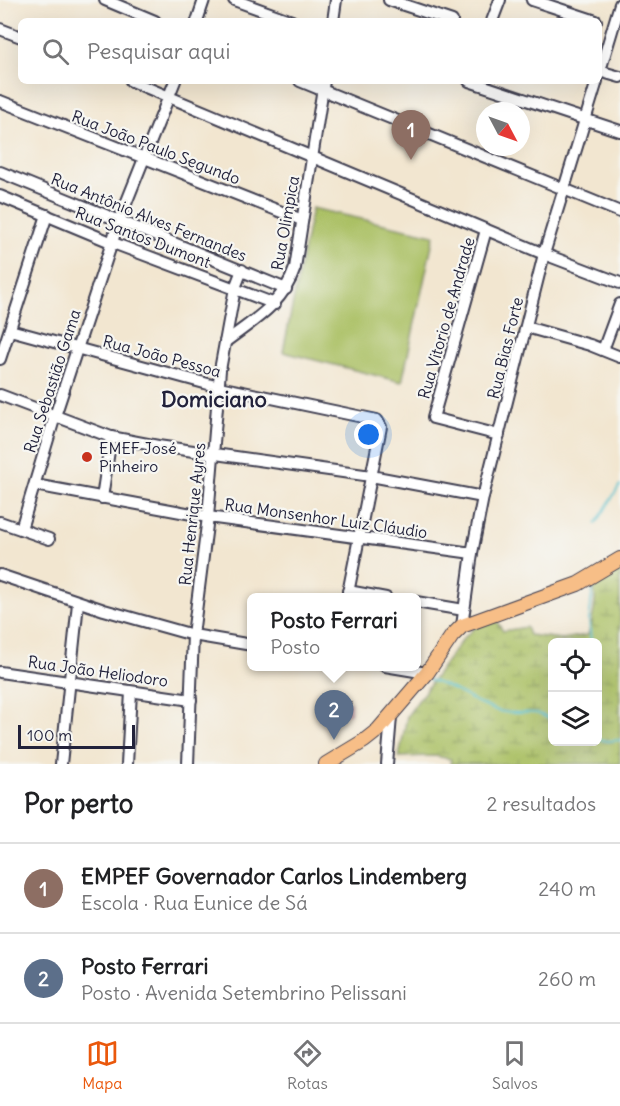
<!DOCTYPE html>
<html lang="pt">
<head>
<meta charset="utf-8">
<style>
  body { margin:0; font-family:Delius,sans-serif; background:#f2f2f2; color:#202124 }
  .controls { position:absolute; right:18px; bottom:18px; display:grid; overflow:hidden; border-radius:9px; box-shadow:0 6px 24px #0002 }
  .controls button { width:54px; height:54px; display:grid; place-items:center; padding:0; border:0; border-bottom:2px solid #e0e0e0; background:#fff; color:#202124; font:30px sans-serif }
  .compass { position:absolute; left:476px; top:102px; width:54px; height:54px; border-radius:50%; background:#fff; box-shadow:0 6px 24px #0002; rotate:131deg }
  .scale { position:absolute; left:18px; bottom:15px; width:117px; box-sizing:border-box; padding-left:6px; border:3px solid #22223b; border-top:0; font-size:16px; line-height:21px; white-space:nowrap; color:#22223b; -webkit-text-stroke:4px #f6f6f2; paint-order:stroke }
  .you { position:absolute; left:369px; top:435px; width:21px; height:21px; margin:-15px; border:4px solid #fff; border-radius:50%; background:#1a73e8; box-shadow:0 0 0 9px #1a73e833 }
  .badge { display:grid; place-items:center; width:39px; height:39px; border-radius:50%; background:#ea580c; color:#fff; font-size:20px; font-weight:700 }
  .pin { position:absolute; translate:-50% -50px; filter:drop-shadow(0 2px 3px #0008) }
  .pin::after { content:''; position:absolute; top:32px; width:21px; height:18px; background:inherit; clip-path:polygon(0 0,100% 0,50% 100%) }
  .popup { position:absolute; left:247px; top:593px; width:174px; height:78px; box-sizing:border-box; display:grid; place-content:center; border-radius:9px; background:#fff; filter:drop-shadow(0 2px 4px #0005); font-size:20px; white-space:nowrap; color:#757577 }
  .popup b { font-size:22px; color:#202124 }
  .popup::after { content:''; position:absolute; left:50%; top:100%; margin-left:-12px; border:12px solid transparent; border-top-color:#fff }
  .list { margin:0; padding:0; list-style:none }
  h2 { display:flex; justify-content:space-between; align-items:center; height:78px; margin:0; padding:0 24px; font-size:26px }
  h2 small { font-size:20px; font-weight:400; color:#757577 }
  .list li { display:grid; grid-template-columns:39px 1fr auto; gap:18px; align-items:center; box-sizing:border-box; height:90px; padding:0 24px; border-top:2px solid #e0e0e0 }
  .list b { display:block; font-size:22px; white-space:nowrap }
  .list p { margin:0; font-size:20px; white-space:nowrap; color:#757577 }
  .list em { font-size:20px; font-style:normal; color:#757577 }
  .icon { flex:none; width:33px; height:33px; fill:none; stroke:currentColor; stroke-width:2; stroke-linecap:round; stroke-linejoin:round }
  .map { position:relative; flex:none; width:620px; height:764px; overflow:hidden }
  .search { position:absolute; background:#fff; box-shadow:0 6px 24px #0002; left:18px; right:18px; top:18px; height:66px; display:flex; align-items:center; gap:15px; box-sizing:border-box; padding:0 21px; border-radius:9px; color:#757577; font-size:22px }
  .sheet { height:258px; background:#fff }
  nav { display:flex; justify-content:space-around; align-items:center; box-sizing:border-box; height:84px; border-top:2px solid #e0e0e0; background:#fff; font-size:16px; color:#757577 }
  nav a { display:grid; justify-items:center; gap:3px }
  nav .on { color:#ea580c }
  .map>svg:first-child { display:block }
</style>
</head>
<body>
<div class="map">
<svg width="620" height="764" viewBox="0 0 620 764">
  <defs>
    <pattern id="wetland-marsh" width="20" height="14" patternUnits="userSpaceOnUse" patternTransform="scale(1.5)"><rect width="20" height="14" fill="#aac064"/><path d="M1 5h8M5 5V1M11 12h8M15 12V8" fill="none" stroke="#8a9c54"/></pattern>
    <pattern id="building-hatch" width="6" height="6" patternUnits="userSpaceOnUse" patternTransform="scale(1.5)"><rect width="6" height="6" fill="#e7adbe"/><path d="M-1 1l2-2M0 6l6-6M5 7l2-2" fill="none" stroke="#bb8c9c"/></pattern>
  </defs>
  <rect width="100%" height="100%" fill="#f6f6f2"/>
  <filter id="ink" filterUnits="userSpaceOnUse"><feTurbulence type="fractalNoise" baseFrequency=".0167" numOctaves="2"/><feDisplacementMap in="SourceGraphic" scale="12" xChannelSelector="R" yChannelSelector="G"/><feConvolveMatrix kernelMatrix="1 2 1 2 8 2 1 2 1" color-interpolation-filters="sRGB"/></filter>
  <filter id="wash" filterUnits="userSpaceOnUse"><feTurbulence type="fractalNoise" baseFrequency=".008" numOctaves="4" result="noise"/><feDisplacementMap in="SourceGraphic" scale="24" xChannelSelector="R" yChannelSelector="G"/><feGaussianBlur stdDeviation="1.35" result="paint"/><feColorMatrix in="noise" values="0 0 0 0 0 0 0 0 0 0 0 0 0 0 0 0 0 1.4 0 .05"/><feComposite in="paint" operator="in"/></filter>
  <g filter="url(#wash)">
    <rect width="100%" height="100%" fill="#f2e6d0"/>
    <!-- wetland -->
    <path fill="url(#wetland-marsh)" stroke="#667150" stroke-width="1.5" fill-rule="evenodd" d="M620 570V764H450L451 759 435 756 399 757 407 716 462 640 473 629 494 617 503 631 526 627 529 635 562 639 588 635C592 620 598 601 593 585ZM552 642H598V742H552Z"/>
    <!-- park -->
    <path fill="#aac064" stroke="#667150" stroke-width="1.5" d="M312 208 434 235 402 382 283 352Z"/>
    <g fill="none" stroke-linecap="round" stroke-linejoin="round">
      <!-- stream -->
      <g stroke="#54c0ce" stroke-width="2">
        <path d="M596 524 620 485"/>
        <path d="M591 642 589 620 593 587"/>
        <path d="M429 680C453 686 470 701 493 709 506 715 521 712 535 713 541 714 547 718 552 720"/>
        <path d="M598 739 608 741 620 740"/>
      </g>
    </g>
    <g id="blocks">
      <!-- building -->
      <path fill="url(#building-hatch)" d="M323 702H351V714H338V707L323 708Z"/>
    </g>
  </g>
  <g filter="url(#ink)">
    <use href="#blocks" fill-opacity="0" stroke="#413f51" stroke-width="1.5"/>
    <g fill="none" stroke-linecap="round" stroke-linejoin="round">
      <!-- minor casing -->
      <g stroke="#413f51" stroke-width="14">
        <g id="minor">
          <path d="M105 0 155 21"/>
          <path d="M234 0 292 21"/>
          <path d="M389 0 452 21"/>
          <path d="M532 0 596 21"/>
          <path d="M197 21 204 0"/>
          <path d="M333 21 336 0"/>
          <path d="M492 21 500 0"/>
          <path d="M0 29 21 37"/>
          <path d="M599 71 620 77"/>
          <path d="M599 74 620 4"/>
          <path d="M131 81 544 254 620 283"/>
          <path d="M300 81 620 212"/>
          <path d="M469 81 620 131"/>
          <path d="M0 101 302 220"/>
          <path d="M0 172 286 289"/>
          <path d="M0 196 113 243 275 304"/>
          <path d="M486 230 433 418 499 435"/>
          <path d="M526 327 590 345 620 357"/>
          <path d="M10 330 219 387 377 420 381 427 347 598"/>
          <path d="M225 342C254 320 283 304 295 268L324 81"/>
          <path d="M603 350 620 304"/>
          <path d="M0 359 47 215"/>
          <path d="M0 395 111 437 158 446 371 476 483 497"/>
          <path d="M35 485 208 517 472 553"/>
          <path d="M102 498 111 437"/>
          <path d="M0 522 49 539"/>
          <path d="M21 529 55 416 119 221 175 81"/>
          <path d="M0 575 104 610 193 635 252 645"/>
          <path d="M348 591 386 598"/>
          <path d="M416 602 464 610"/>
          <path d="M462 626 472 553 483 497 544 254 597 81"/>
          <path d="M385 666 427 673"/>
          <path d="M0 672 191 700"/>
          <path d="M61 764 78 603"/>
          <path d="M127 764 131 692"/>
          <path d="M188 764 193 635 208 517 220 370 235 288 242 270"/>
          <path d="M387 764 391 717"/>
        </g>
      </g>
      <!-- major casing -->
      <g stroke="#413f51" stroke-width="16">
        <path id="major" d="M326 764 364 741 378 730 427 673 452 636 462 626 578 584 620 559"/>
      </g>
      <!-- minor -->
      <use href="#minor" stroke="#fff" stroke-width="10"/>
      <!-- major -->
      <use href="#major" stroke="#f7be87" stroke-width="14"/>
    </g>
  </g>
  <!-- markers -->
  <circle fill="#c8321e" stroke="#f6f6f2" stroke-width="2" cx="87" cy="457" r="6"/>
  <g text-anchor="middle" stroke-width="4.5" stroke-linejoin="round" paint-order="stroke">
    <!-- street labels -->
    <g font-size="16" fill="#22223b" stroke="#f6f6f2">
      <text transform="translate(156 147) rotate(21)" y="6">Rua João Paulo Segundo</text>
      <text transform="translate(149 217) rotate(22)" y="6">Rua Antônio Alves Fernandes</text>
      <text transform="translate(285 223) rotate(-80)" y="6">Rua Olimpica</text>
      <text transform="translate(143 237) rotate(21)" y="6">Rua Santos Dumont</text>
      <text transform="translate(446 318) rotate(-74)" y="6">Rua Vitorio de Andrade</text>
      <text transform="translate(505 348) rotate(-76)" y="6">Rua Bias Forte</text>
      <text transform="translate(162 356) rotate(15)" y="6">Rua João Pessoa</text>
      <text transform="translate(52 381) rotate(-72)" y="6">Rua Sebastião Gama</text>
      <text transform="translate(192 514) rotate(-84)" y="6">Rua Henrique Ayres</text>
      <text transform="translate(326 518) rotate(8)" y="6">Rua Monsenhor Luiz Cláudio</text>
      <text transform="translate(98 671) rotate(8)" y="6">Rua João Heliodoro</text>
    </g>
    <!-- poi labels -->
    <g font-size="16" fill="#22223b" stroke="#f6f6f2" text-anchor="start">
      <text x="99" y="454">EMEF José<tspan x="99" dy="18">Pinheiro</tspan></text>
    </g>
    <!-- district labels -->
    <g font-size="22" font-weight="bold" fill="#22223b" stroke="#f6f6f2">
      <text x="214" y="407">Domiciano</text>
    </g>
  </g>
</svg>
<div class="controls">
<button><svg class="icon" aria-label="locate" viewBox="0 0 24 24"><circle cx="12" cy="12" r="6"/><path d="M12 2v4M12 18v4M2 12h4M18 12h4"/></svg></button>
<button><svg class="icon" aria-label="layers" viewBox="0 0 24 24"><path d="M12 4l9 5-9 5-9-5zM3 14l9 5 9-5"/></svg></button>
</div>
<svg class="compass" viewBox="-18 -18 36 36"><path d="M0-13l5 13h-10z" fill="#e53935"/><path d="M0 13l5-13h-10z" fill="#757577"/></svg>
<div class="scale">100 m</div>
<div class="you"></div>
<div class="pin badge" style="left:411px;top:160px;background:#8d6e63">1</div>
<div class="pin badge" style="left:334px;top:740px;background:#5c6f8a">2</div>
<div class="popup"><b>Posto Ferrari</b>Posto</div>
<div class="search"><svg class="icon" aria-label="search" viewBox="0 0 24 24"><circle cx="10" cy="10" r="6"/><path d="M15 15l6 6"/></svg>Pesquisar aqui</div>
</div>
<section class="sheet">
<h2>Por perto<small>2 resultados</small></h2>
<ul class="list">
<li><span class="badge" style="background:#8d6e63">1</span><div><b>EMPEF Governador Carlos Lindemberg</b><p>Escola · Rua Eunice de Sá</p></div><em>240 m</em></li>
<li><span class="badge" style="background:#5c6f8a">2</span><div><b>Posto Ferrari</b><p>Posto · Avenida Setembrino Pelissani</p></div><em>260 m</em></li>
</ul>
</section>
<nav>
<a class="on"><svg class="icon" aria-label="map" viewBox="0 0 24 24"><path d="M3 6l6-2 6 2 6-2v14l-6 2-6-2-6 2zM9 4v14M15 6v14"/></svg>Mapa</a>
<a><svg class="icon" aria-label="directions" viewBox="0 0 24 24"><path d="M12 3l9 9-9 9-9-9zM9 14v-3h6M13 9l2 2-2 2"/></svg>Rotas</a>
<a><svg class="icon" aria-label="saved" viewBox="0 0 24 24"><path d="M7 4h10v16l-5-4-5 4z"/></svg>Salvos</a>
</nav>
</body>
</html>
